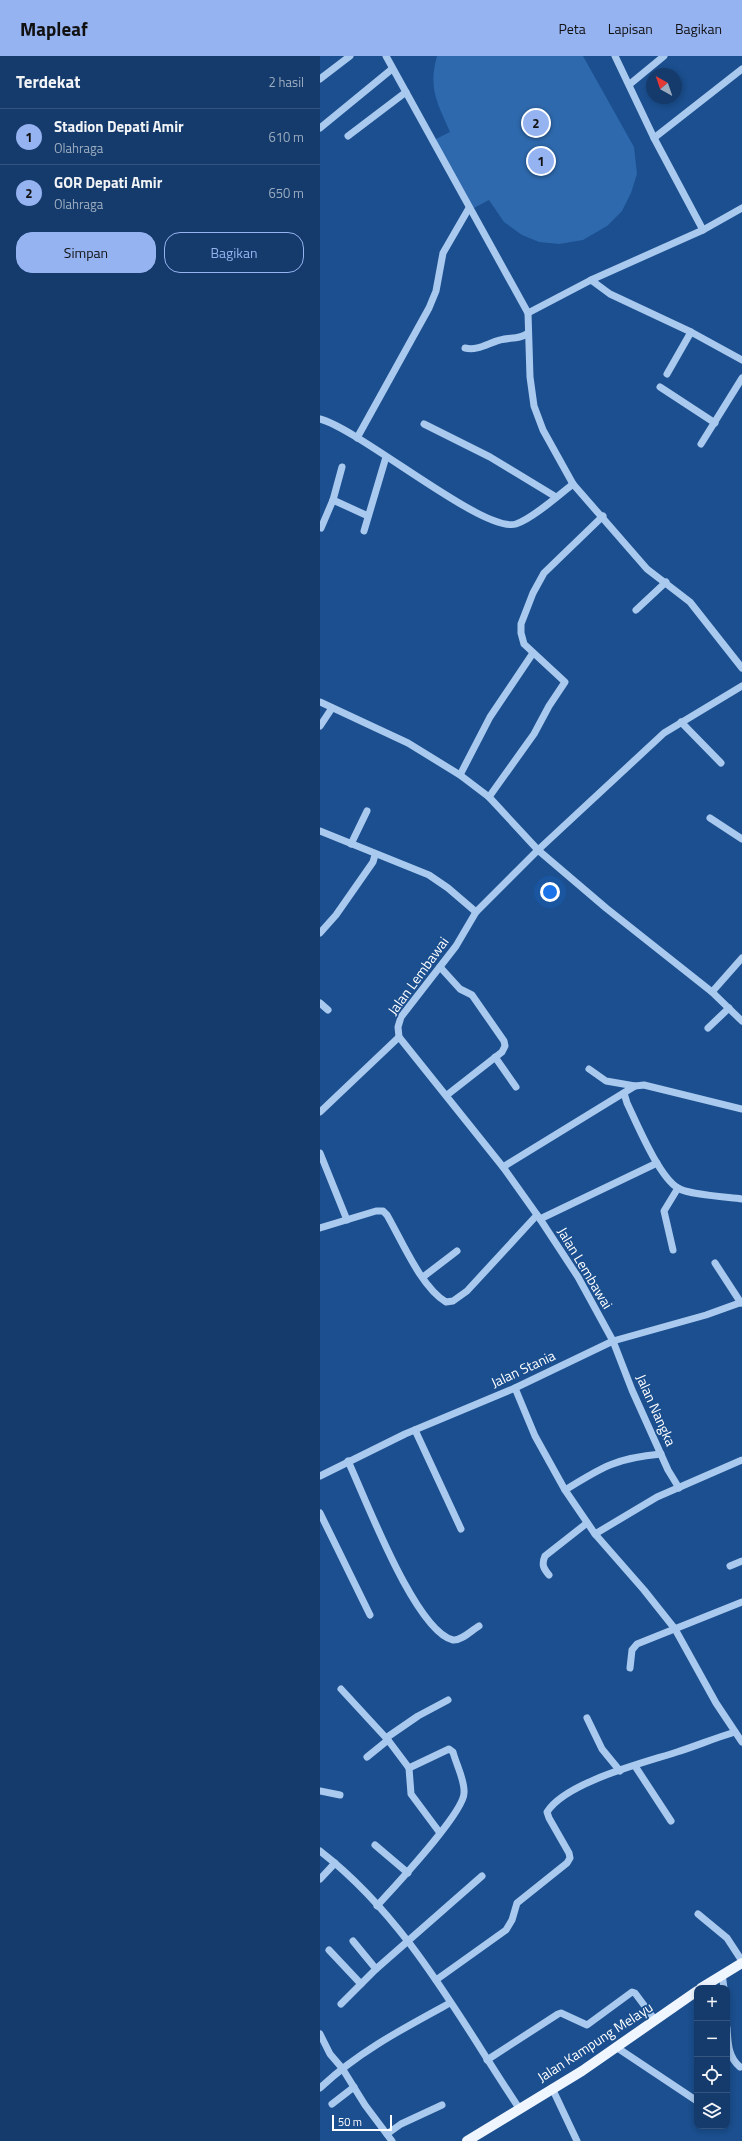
<!DOCTYPE html>
<html lang="id">
<head>
<meta charset="utf-8">
<style>
  body { margin:0; font-family:"Titillium Web",sans-serif; background:#214673; color:#f1f3f6 }
  .controls { position:absolute; right:12px; bottom:12px; display:grid; overflow:hidden; border-radius:8px; box-shadow:0 2px 6px #0003 }
  .controls button { width:36px; height:36px; display:grid; place-items:center; padding:0; border:0; border-bottom:1px solid #33557e; background:#143b6b; color:#f1f3f6; font:20px sans-serif }
  .compass { position:absolute; left:326px; top:12px; width:36px; height:36px; border-radius:50%; background:#143b6b; box-shadow:0 2px 6px #0003; rotate:320deg }
  .scale { position:absolute; left:12px; bottom:10px; width:60px; box-sizing:border-box; padding-left:4px; border:2px solid #fff; border-top:0; font-size:11px; line-height:14px; white-space:nowrap; color:#fff; -webkit-text-stroke:3px #1b4f8f; paint-order:stroke }
  .you { position:absolute; left:230px; top:836px; width:14px; height:14px; margin:-10px; border:3px solid #fff; border-radius:50%; background:#1a73e8; box-shadow:0 0 0 6px #1a73e833 }
  .badge { display:grid; place-items:center; width:26px; height:26px; border-radius:50%; background:#95b2f1; color:#111; font-size:13px; font-weight:700 }
  .pin { position:absolute; translate:-50% -50%; border:2px solid #fff; box-shadow:0 1px 4px #0006 }
  .list { margin:0; padding:0; list-style:none }
  h2 { display:flex; justify-content:space-between; align-items:center; height:52px; margin:0; padding:0 16px; font-size:17px }
  h2 small { font-size:13px; font-weight:400; color:#9dadc1 }
  .list li { display:grid; grid-template-columns:26px 1fr auto; gap:12px; align-items:center; box-sizing:border-box; height:56px; padding:0 16px; border-top:1px solid #33557e }
  .list b { display:block; font-size:15px; white-space:nowrap }
  .list p { margin:0; font-size:13px; white-space:nowrap; color:#9dadc1 }
  .list em { font-size:13px; font-style:normal; color:#9dadc1 }
  .actions { display:flex; gap:8px; padding:12px 16px }
  .actions a { flex:1; padding:9px 0; border:1px solid #95b2f1; border-radius:16px; text-align:center; font-size:14px; color:#95b2f1 }
  .actions .main { background:#95b2f1; color:#111 }
  .icon { flex:none; width:22px; height:22px; fill:none; stroke:currentColor; stroke-width:2; stroke-linecap:round; stroke-linejoin:round }
  .map { position:relative; flex:none; width:422px; height:2085px; overflow:hidden }
  header { display:flex; align-items:center; gap:24px; box-sizing:border-box; height:56px; padding:0 20px; background:#95b2f1; color:#111 }
  header strong { font-size:19px }
  nav { display:flex; gap:22px; margin-inline-start:auto; font-size:14px }
  main { display:flex }
  aside { flex:1; background:#143b6b }
  .map>svg:first-child { display:block }
</style>
</head>
<body>
<header>
<strong>Mapleaf</strong>
<nav><a>Peta</a><a>Lapisan</a><a>Bagikan</a></nav>
</header>
<main>
<aside>
<h2>Terdekat<small>2 hasil</small></h2>
<ul class="list">
<li><span class="badge">1</span><div><b>Stadion Depati Amir</b><p>Olahraga</p></div><em>610 m</em></li>
<li><span class="badge">2</span><div><b>GOR Depati Amir</b><p>Olahraga</p></div><em>650 m</em></li>
</ul>
<div class="actions"><a class="main">Simpan</a><a>Bagikan</a></div>
</aside>
<div class="map">
<svg width="422" height="2085" viewBox="0 0 422 2085">
  <rect width="100%" height="100%" fill="#1b4f8f"/>
  <!-- green -->
  <path fill="#2e69ad" d="M117 0H263L314 91 317 118 311 137 302 155 287 170 263 184 239 188 219 186 202 179 184 166 169 144 152 153 114 84 130 76C117 46 108 33 117 0Z"/>
  <g fill="none" stroke-linecap="round" stroke-linejoin="round">
    <!-- minor -->
    <g stroke="#a9c9ee" stroke-width="7">
      <path d="M66 0 208 257 271 224 290 238 371 276 422 304"/>
      <path d="M0 23 30 0"/>
      <path d="M310 28 344 0"/>
      <path d="M0 72 72 13"/>
      <path d="M28 80 86 36"/>
      <path d="M334 82 422 13"/>
      <path d="M383 174 422 152"/>
      <path d="M271 224 383 174 334 82 295 0"/>
      <path d="M208 257 210 321 214 350 223 374 253 428 327 513 370 546 422 612"/>
      <path d="M145 292C158 295 168 287 180 284 190 281 199 284 208 277"/>
      <path d="M347 318 371 276"/>
      <path d="M340 331 395 367"/>
      <path d="M0 363C41 374 164 478 196 468 212 463 239 439 253 428"/>
      <path d="M104 368 170 401 236 441"/>
      <path d="M37 382 109 252 116 235 123 197 149 152"/>
      <path d="M381 388 422 322"/>
      <path d="M22 411 13 444 48 460"/>
      <path d="M1 472 13 444"/>
      <path d="M44 475 66 401"/>
      <path d="M316 554 346 526"/>
      <path d="M0 646 88 687 140 719 169 741 218 794 286 852 392 936 422 965"/>
      <path d="M361 666 401 707"/>
      <path d="M0 670 12 652"/>
      <path d="M140 719 170 661 213 597"/>
      <path d="M169 741 214 678 229 650 245 626 204 588 201 577V568L213 537 224 517 283 460"/>
      <path d="M390 762 422 783"/>
      <path d="M0 775 109 819 128 832 156 856"/>
      <path d="M31 788 47 755"/>
      <path d="M0 877 16 859 53 806 55 799"/>
      <path d="M120 911 140 933 152 939 184 985 185 990 182 996 127 1039"/>
      <path d="M392 936 422 902"/>
      <path d="M0 947 8 954"/>
      <path d="M388 972 409 952"/>
      <path d="M175 1001 196 1031"/>
      <path d="M269 1013 286 1025 315 1030"/>
      <path d="M304 1037 307 1047C317 1068 339 1121 358 1132 369 1139 407 1141 422 1143"/>
      <path d="M0 1056 79 981"/>
      <path d="M0 1097 27 1164"/>
      <path d="M183 1111 315 1030 324 1029 422 1053"/>
      <path d="M220 1163 337 1107"/>
      <path d="M0 1172 56 1155H63L67 1159C82 1185 101 1231 126 1246L133 1245 147 1235 217 1159"/>
      <path d="M353 1194 344 1155 358 1132"/>
      <path d="M395 1207 421 1247"/>
      <path d="M103 1221 137 1195"/>
      <path d="M195 1332 215 1380 245 1434 275 1478 324 1534 355 1573 396 1647 422 1686"/>
      <path d="M95 1374 141 1473"/>
      <path d="M28 1405C45 1441 95 1575 133 1584 141 1585 152 1574 159 1570"/>
      <path d="M0 1420 85 1378 195 1332 293 1285 386 1259 422 1246"/>
      <path d="M359 1432 348 1414 312 1334 293 1285 258 1221 220 1163 183 1111 79 981 78 971 81 961 136 890 156 856 218 794 344 677 422 630"/>
      <path d="M245 1434C282 1411 296 1402 341 1398"/>
      <path d="M0 1457 50 1559"/>
      <path d="M275 1478 337 1441 422 1404"/>
      <path d="M410 1510 422 1505"/>
      <path d="M229 1519C224 1513 221 1509 225 1500L267 1467"/>
      <path d="M310 1612 312 1594 317 1588 422 1546"/>
      <path d="M21 1633 68 1684 89 1712"/>
      <path d="M267 1662 282 1693 300 1715"/>
      <path d="M66 1682 98 1660 128 1644"/>
      <path d="M47 1701 68 1684"/>
      <path d="M315 1710 351 1765"/>
      <path d="M0 1735 20 1739"/>
      <path d="M55 1789 88 1817"/>
      <path d="M0 1795C87 1862 139 1962 199 2052"/>
      <path d="M0 1823 15 1807"/>
      <path d="M57 1850C73 1832 144 1757 144 1737 145 1724 136 1708 133 1696L129 1693 89 1712 91 1738 120 1777"/>
      <path d="M378 1858 407 1882 422 1905"/>
      <path d="M33 1885 56 1913"/>
      <path d="M9 1894 41 1928"/>
      <path d="M402 1918 404 1932"/>
      <path d="M116 1924 186 1874 192 1864 197 1847 247 1807 250 1802 249 1797 229 1762 227 1756C246 1726 323 1707 357 1696 376 1690 395 1682 415 1676"/>
      <path d="M21 1948 56 1913 162 1820"/>
      <path d="M407 1972C408 1987 408 2001 420 2011"/>
      <path d="M0 1978 10 1998 22 2012 45 2049 72 2085"/>
      <path d="M296 1991 377 2045"/>
      <path d="M167 2004 238 1958 241 1957 267 1969 312 1936 315 1937 335 1964"/>
      <path d="M0 2032C38 1996 84 1972 130 1947"/>
      <path d="M232 2032 257 2085"/>
      <path d="M12 2048 34 2031"/>
      <path d="M67 2078 81 2068 122 2049"/>
    </g>
    <!-- major -->
    <g stroke="#f0f6ff" stroke-width="10">
      <path d="M381 1932 422 1907"/>
      <path d="M147 2085 262 2015 377 1935"/>
    </g>
  </g>
  <g text-anchor="middle" stroke-width="3.5" stroke-linejoin="round" paint-order="stroke">
    <!-- street labels -->
    <g font-size="14" fill="#fff" stroke="#1b4f8f">
      <text transform="translate(98 920) rotate(-54)" y="5">Jalan Lembawai</text>
      <text transform="translate(265 1212) rotate(59)" y="5">Jalan Lembawai</text>
      <text transform="translate(203 1313) rotate(-25)" y="5">Jalan Stania</text>
      <text transform="translate(336 1354) rotate(66)" y="5">Jalan Nangka</text>
      <text transform="translate(275 1986) rotate(-33)" y="5">Jalan Kampung Melayu</text>
    </g>
  </g>
</svg>
<div class="controls">
<button>+</button>
<button>−</button>
<button><svg class="icon" aria-label="locate" viewBox="0 0 24 24"><circle cx="12" cy="12" r="6"/><path d="M12 2v4M12 18v4M2 12h4M18 12h4"/></svg></button>
<button><svg class="icon" aria-label="layers" viewBox="0 0 24 24"><path d="M12 4l9 5-9 5-9-5zM3 14l9 5 9-5"/></svg></button>
</div>
<svg class="compass" viewBox="-18 -18 36 36"><path d="M0-13l5 13h-10z" fill="#e53935"/><path d="M0 13l5-13h-10z" fill="#9dadc1"/></svg>
<div class="scale">50 m</div>
<div class="you"></div>
<div class="pin badge" style="left:221px;top:105px">1</div>
<div class="pin badge" style="left:216px;top:67px">2</div>
</div>
</main>
</body>
</html>
